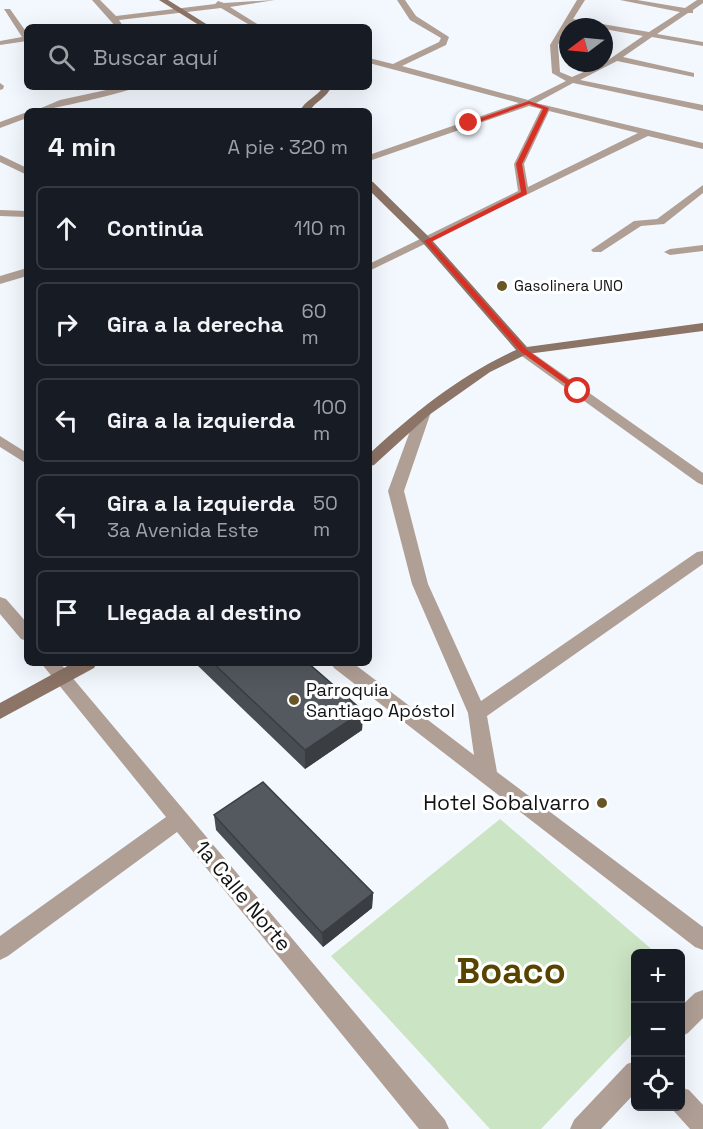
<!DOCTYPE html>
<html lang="es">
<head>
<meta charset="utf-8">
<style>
  body { margin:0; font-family:"Space Grotesk",sans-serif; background:#20242c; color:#f1f3f6 }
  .controls { position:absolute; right:18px; bottom:18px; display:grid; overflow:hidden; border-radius:9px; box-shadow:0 6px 24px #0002 }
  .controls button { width:54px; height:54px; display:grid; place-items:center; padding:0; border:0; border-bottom:2px solid #363941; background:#171b24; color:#f1f3f6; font:30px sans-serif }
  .compass { position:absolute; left:559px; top:18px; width:54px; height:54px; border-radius:50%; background:#171b24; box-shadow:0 6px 24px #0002; rotate:254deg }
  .stop { position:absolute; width:18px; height:18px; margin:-14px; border:4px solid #d93025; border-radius:50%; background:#fff }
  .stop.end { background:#d93025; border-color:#fff; box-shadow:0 2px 6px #0008 }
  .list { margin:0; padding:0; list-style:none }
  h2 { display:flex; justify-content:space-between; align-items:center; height:78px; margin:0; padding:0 24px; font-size:26px }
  h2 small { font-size:20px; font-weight:400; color:#9ea1a6 }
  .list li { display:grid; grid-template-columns:39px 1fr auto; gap:18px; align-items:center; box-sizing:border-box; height:84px; margin:0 12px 12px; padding:0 12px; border:2px solid #363941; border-radius:9px }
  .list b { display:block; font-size:22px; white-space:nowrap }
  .list p { margin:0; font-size:20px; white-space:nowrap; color:#9ea1a6 }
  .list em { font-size:20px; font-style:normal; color:#9ea1a6 }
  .icon { flex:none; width:33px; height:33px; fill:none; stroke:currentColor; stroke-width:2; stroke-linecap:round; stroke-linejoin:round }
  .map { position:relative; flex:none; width:703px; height:1129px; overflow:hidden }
  .search { position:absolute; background:#171b24; box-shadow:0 6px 24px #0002; left:24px; top:24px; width:348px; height:66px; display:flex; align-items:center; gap:15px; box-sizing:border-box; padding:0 21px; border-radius:9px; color:#9ea1a6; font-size:22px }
  .panel { position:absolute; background:#171b24; box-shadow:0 6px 24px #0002; left:24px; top:108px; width:348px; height:558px; border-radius:9px }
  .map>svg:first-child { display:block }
</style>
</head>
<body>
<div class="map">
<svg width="703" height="1129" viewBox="0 0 703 1129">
  <rect width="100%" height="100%" fill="#f3f8fe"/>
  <!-- green -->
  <path fill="#cbe4c3" d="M500 819 656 953 636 954 635 1031 541 1129H490L331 956Z"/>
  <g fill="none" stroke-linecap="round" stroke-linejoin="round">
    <!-- minor -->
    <g fill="#b09f95" fill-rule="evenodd">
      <path d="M92 0H100L116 16 215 4 218 1 224 3 275 0 230 7 262 27H253L221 8 119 20 123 26 116 27Z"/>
      <path d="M397 0H405L416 16 449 37 446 45 402 66 528 100 566 81 552 73 550 45 577 0H585L573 19 649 32 680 12 620 0H637L685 8 697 0H703V3L693 10V13H688L657 34 703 42V46L652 37 623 57 694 73V77L617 61 580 80 703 105V111L573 83 536 103 703 143V149L648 136 369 271V264L518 191 514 164 541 109 529 106 369 161V155L519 103 369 63V58L393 64 439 42 441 38 410 20ZM571 23 604 27V29L643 36 604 63 572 77 560 72 558 45ZM549 111 638 133 528 187 524 164Z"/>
      <path d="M4 9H10L27 33V41L0 45V41L22 37Z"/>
      <path d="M0 83 4 86 3 89 0 90Z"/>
      <path d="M120 87H136C129 92 45 111 34 111L60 100Z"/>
      <path d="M27 112V118L0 128V122Z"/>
      <path d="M0 155 27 168V175L0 162Z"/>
      <path d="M703 185V193L664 224 641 226 601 252H593L591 250 634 221 657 219Z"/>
      <path d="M0 210 27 211V217L0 216Z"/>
      <path d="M703 245V251L670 255 664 252 670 249Z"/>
      <path d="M27 268V276L0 284V276Z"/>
      <path d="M524 347 703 473V485L698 483 519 354 517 351Z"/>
      <path d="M424 408 431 412 404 491 428 584 481 701 697 552 703 551V564L487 716 497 772 703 927V950L695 947 334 668 331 663H353L474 755 468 713 412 584 388 491 417 412Z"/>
      <path d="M0 436 27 453V464L0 447Z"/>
      <path d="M0 597 6 599 27 623V641L21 639 0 614Z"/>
      <path d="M41 663H60L445 1120 449 1129H419L177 832 8 956 0 960V936L166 817Z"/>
      <path d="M703 990V1018L688 1033 680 1037V1007L695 993Z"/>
      <path d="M636 1061V1092L601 1129H570L574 1120 627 1064Z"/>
      <path d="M680 1087 689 1090 703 1105V1129H690L671 1108 680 1106Z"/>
    </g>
    <!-- secondary -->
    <g fill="#8c7467" fill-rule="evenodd">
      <path d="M159 0H168L211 27H202Z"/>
      <path d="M323 87H331C327 98 315 101 310 111H300C305 100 317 97 323 87Z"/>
      <path d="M369 181 373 182 431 239 527 347 703 323V331L527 354 490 372 429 415 374 465 369 466V454C415 412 459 376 516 350L423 243 369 190Z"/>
      <path d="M73 663H97L94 668 0 719V703Z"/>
    </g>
  </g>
  <!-- wall -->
  <g fill="#474d52">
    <path d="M195 663H308L363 711 362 730 305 769Z"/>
    <path d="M214 815 373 893 372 908 323 947 216 830Z"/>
  </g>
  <!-- shaded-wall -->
  <g fill="#3a3e42">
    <path d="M363 711 362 730 305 769V750Z"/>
    <path d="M373 893 372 908 323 947 322 933Z"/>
  </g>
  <!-- building -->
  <g fill="#53595f" stroke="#3a3e42" stroke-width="1.5">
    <path d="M213 663H308L363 711 305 750Z"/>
    <path d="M263 782 373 893 322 933 214 815Z"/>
  </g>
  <!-- route -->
  <path fill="#d93025" d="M529 101 549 108 522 164 527 194 431 242 526 349 581 389V392L578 393 521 352 424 241 521 192 516 164 543 109 529 104 471 125 466 123Z"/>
  <!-- markers -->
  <g fill="#685725" stroke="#fff" stroke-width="2">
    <circle cx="502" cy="286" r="6"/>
    <circle cx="294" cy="700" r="6"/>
    <circle cx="602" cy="803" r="6"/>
  </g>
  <g text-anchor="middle" stroke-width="6" stroke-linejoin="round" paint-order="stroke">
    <!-- far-poi labels -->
    <g font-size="15" fill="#101214" stroke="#fff" text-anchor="start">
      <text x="514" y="291">Gasolinera UNO</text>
    </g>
    <!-- poi labels -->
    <g font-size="18" fill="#101214" stroke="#fff" text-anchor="start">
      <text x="306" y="696">Parroquia<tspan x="306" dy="21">Santiago Apóstol</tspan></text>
    </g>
    <!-- near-poi labels -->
    <g font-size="21" fill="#101214" stroke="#fff" text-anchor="end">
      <text x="590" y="810">Hotel Sobalvarro</text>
    </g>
    <!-- near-street labels -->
    <g font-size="21" fill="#101214" stroke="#fff">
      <text transform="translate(243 896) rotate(50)" y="7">1a Calle Norte</text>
    </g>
    <!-- near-town labels -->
    <g font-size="36" font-weight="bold" fill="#574401" stroke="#fff">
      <text x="511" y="983">Boaco</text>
    </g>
  </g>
</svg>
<div class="controls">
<button>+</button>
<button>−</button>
<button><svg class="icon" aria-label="locate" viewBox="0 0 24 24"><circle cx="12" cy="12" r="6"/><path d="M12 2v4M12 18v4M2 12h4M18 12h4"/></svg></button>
</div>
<svg class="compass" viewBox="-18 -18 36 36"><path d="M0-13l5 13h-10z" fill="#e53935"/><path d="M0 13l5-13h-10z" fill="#9ea1a6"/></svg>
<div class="stop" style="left:578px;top:391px"></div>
<div class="stop end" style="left:469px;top:123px"></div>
<div class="search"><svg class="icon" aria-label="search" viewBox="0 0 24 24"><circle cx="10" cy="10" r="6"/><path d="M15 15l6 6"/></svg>Buscar aquí</div>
<section class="panel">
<h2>4 min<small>A pie · 320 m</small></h2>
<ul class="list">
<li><svg class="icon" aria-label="ahead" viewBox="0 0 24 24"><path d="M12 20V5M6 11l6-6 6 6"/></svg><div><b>Continúa</b></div><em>110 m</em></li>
<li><svg class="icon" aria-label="right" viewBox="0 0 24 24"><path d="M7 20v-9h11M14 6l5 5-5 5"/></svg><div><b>Gira a la derecha</b></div><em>60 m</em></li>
<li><svg class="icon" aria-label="left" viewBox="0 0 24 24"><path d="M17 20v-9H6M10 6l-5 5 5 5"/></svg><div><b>Gira a la izquierda</b></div><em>100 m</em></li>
<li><svg class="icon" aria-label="left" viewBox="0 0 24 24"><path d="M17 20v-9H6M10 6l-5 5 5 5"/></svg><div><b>Gira a la izquierda</b><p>3a Avenida Este</p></div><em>50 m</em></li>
<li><svg class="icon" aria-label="arrive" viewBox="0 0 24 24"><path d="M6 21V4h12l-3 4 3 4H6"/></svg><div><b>Llegada al destino</b></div></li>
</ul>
</section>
</div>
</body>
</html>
